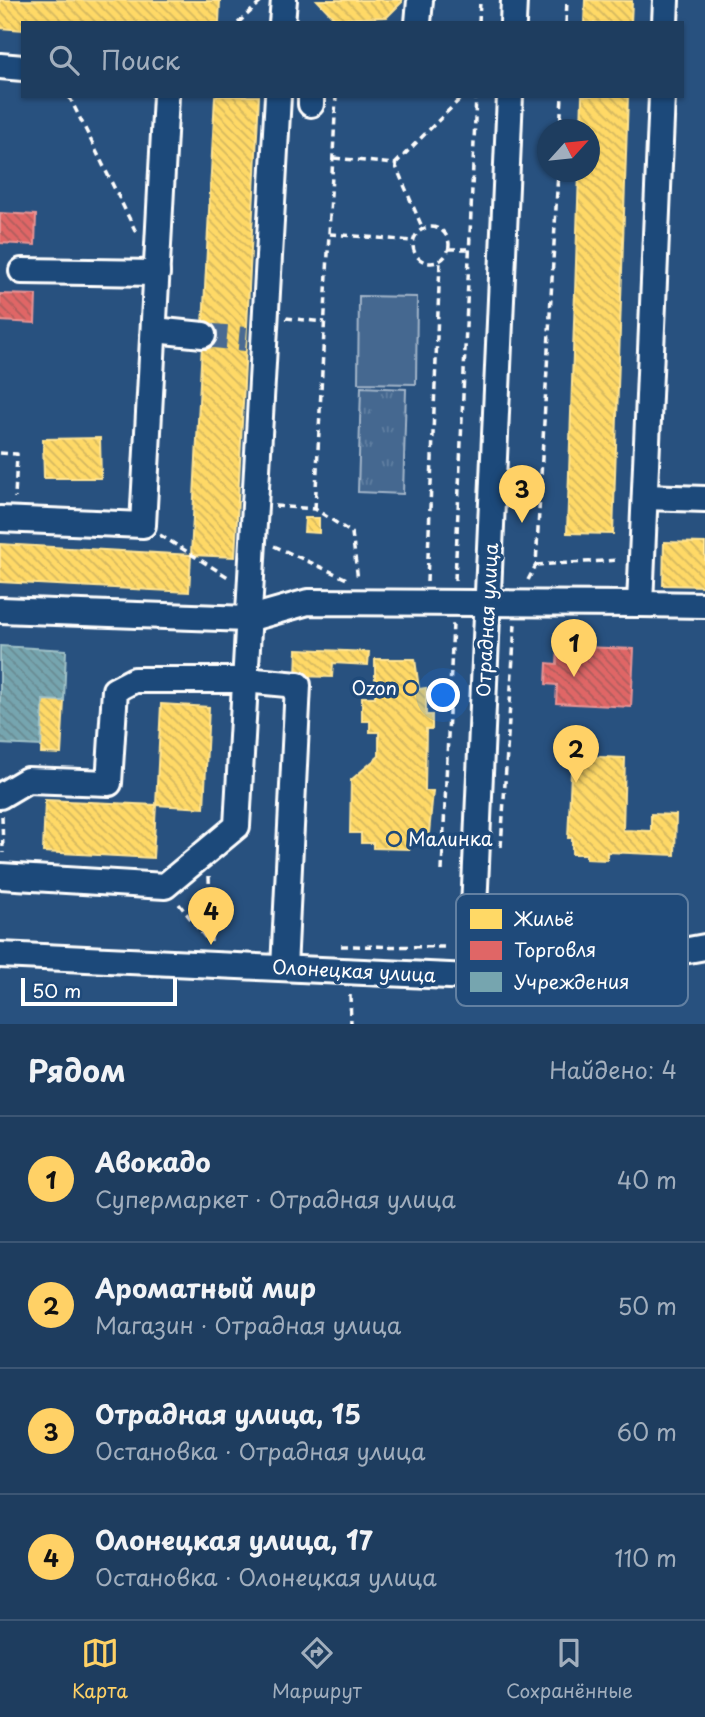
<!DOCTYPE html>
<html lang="ru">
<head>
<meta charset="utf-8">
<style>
  body { margin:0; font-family:"Playpen Sans",sans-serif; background:#264465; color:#f1f3f6 }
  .compass { position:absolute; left:537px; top:119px; width:63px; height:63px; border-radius:50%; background:#1e3d5f; box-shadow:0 2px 5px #0004; rotate:63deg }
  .scale { position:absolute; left:21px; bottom:18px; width:156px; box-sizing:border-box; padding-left:7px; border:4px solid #fff; border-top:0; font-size:19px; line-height:24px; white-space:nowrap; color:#fff; -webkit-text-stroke:5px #1f4a7a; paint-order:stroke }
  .you { position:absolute; left:444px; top:696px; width:24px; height:24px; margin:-18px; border:5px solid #fff; border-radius:50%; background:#1a73e8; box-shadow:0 0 0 10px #1a73e833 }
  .badge { display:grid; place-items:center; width:46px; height:46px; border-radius:50%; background:#ffd166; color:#111; font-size:23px; font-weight:700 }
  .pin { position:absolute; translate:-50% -58px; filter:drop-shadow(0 2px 4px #0008) }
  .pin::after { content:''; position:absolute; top:37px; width:24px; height:21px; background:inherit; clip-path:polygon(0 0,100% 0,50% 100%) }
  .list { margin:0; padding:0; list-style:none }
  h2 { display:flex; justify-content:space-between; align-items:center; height:91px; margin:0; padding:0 28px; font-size:30px }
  h2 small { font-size:23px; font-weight:400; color:#a1aebd }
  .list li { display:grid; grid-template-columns:46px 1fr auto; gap:21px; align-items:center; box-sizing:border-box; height:126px; padding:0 28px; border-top:2px solid #3c5674 }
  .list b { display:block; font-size:26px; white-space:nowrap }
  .list p { margin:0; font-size:23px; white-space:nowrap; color:#a1aebd }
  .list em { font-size:23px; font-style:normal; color:#a1aebd }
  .icon { flex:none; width:38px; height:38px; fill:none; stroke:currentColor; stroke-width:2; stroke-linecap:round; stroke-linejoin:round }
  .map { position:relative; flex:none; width:705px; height:1024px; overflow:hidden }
  .search { position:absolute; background:#1e3d5f; box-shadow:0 2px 5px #0004; left:21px; right:21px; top:21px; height:77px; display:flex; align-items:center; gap:18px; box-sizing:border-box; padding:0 24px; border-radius:0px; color:#a1aebd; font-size:26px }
  .sheet { height:595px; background:#1e3d5f }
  nav { display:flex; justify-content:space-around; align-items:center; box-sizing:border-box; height:98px; border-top:2px solid #3c5674; background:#1e3d5f; font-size:19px; color:#a1aebd }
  nav a { display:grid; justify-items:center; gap:4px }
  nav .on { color:#ffd166 }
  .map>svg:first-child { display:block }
</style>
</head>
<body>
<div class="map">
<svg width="705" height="1024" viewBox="0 0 705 1024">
  <defs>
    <pattern id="grass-tufts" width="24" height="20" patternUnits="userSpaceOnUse" patternTransform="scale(1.75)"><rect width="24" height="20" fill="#446890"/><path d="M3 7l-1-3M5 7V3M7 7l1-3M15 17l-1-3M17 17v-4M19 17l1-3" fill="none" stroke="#607fa1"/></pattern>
    <pattern id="homes-back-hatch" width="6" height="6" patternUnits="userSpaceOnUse" patternTransform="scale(1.75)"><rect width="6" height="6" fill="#ffd966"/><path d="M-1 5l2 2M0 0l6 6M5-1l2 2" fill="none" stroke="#d2b660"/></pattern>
    <pattern id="shops-back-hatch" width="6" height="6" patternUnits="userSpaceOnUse" patternTransform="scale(1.75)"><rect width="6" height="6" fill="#e06666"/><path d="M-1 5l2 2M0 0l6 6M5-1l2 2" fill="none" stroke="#ac5d5d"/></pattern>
    <pattern id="public-back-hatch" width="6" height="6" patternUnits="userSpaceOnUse" patternTransform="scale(1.75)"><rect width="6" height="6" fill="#76a5af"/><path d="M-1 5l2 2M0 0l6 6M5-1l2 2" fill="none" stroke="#698a91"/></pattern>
  </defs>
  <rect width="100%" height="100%" fill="#28517f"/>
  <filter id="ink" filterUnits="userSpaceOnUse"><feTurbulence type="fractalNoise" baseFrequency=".0143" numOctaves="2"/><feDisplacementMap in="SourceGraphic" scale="14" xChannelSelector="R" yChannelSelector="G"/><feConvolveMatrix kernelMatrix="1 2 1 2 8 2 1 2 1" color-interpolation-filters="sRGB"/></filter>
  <g filter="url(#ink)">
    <!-- grass -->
    <path fill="url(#grass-tufts)" stroke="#a2b4c8" stroke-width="2" d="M361 387 406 389 403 494 358 492Z"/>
    <!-- pitch -->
    <path fill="#446890" stroke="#a2b4c8" stroke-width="2" d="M359 296 417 297 416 384 358 383Z"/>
    <!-- homes -->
    <g fill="url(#homes-back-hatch)" stroke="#ffe494" stroke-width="2">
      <path d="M0 0 220 1 219 23H23V30L0 28Z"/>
      <path d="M317 0H402V2L387 17 335 19Z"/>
      <path d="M585 0 632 1 631 23H584Z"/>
      <path d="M215 96H259L235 557 191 555Z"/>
      <path d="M582 96H628L613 534 567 533 579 172H590V130H581Z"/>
      <path d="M100 438 101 478H44L43 439Z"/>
      <path d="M305 518H319V533L304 532Z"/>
      <path d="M664 542 705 543V586L663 585Z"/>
      <path d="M0 544 191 555 189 592 0 582Z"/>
      <path d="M297 649 369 652 368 665 333 663 332 677 296 676Z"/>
      <path d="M375 659H415L419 689 426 688V715H432V729H426L425 791H433L428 844H410V849L373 848V843H361V833H350L351 780 379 756V732H370V721H362V697H375Z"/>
      <path d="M43 700 64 701 61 754 41 753Z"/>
      <path d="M161 704 209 707 204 808 156 805Z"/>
      <path d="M575 756 625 758 623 830 651 831V814L676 815 675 855 607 852V860L586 859V854H572V838H568L571 773H575Z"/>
      <path d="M45 800 156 805 153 858 43 852Z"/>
    </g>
    <!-- shops -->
    <g fill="url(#shops-back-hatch)" stroke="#e99494" stroke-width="2">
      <path d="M0 213 36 215 35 245 0 243Z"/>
      <path d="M0 294 36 295 35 323 0 321Z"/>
      <path d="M558 646 634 649 631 707 556 703 557 685 546 684 547 663 557 664Z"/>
    </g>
    <!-- public -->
    <path fill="url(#public-back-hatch)" stroke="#9fc0c7" stroke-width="2" d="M0 646 66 650 64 701 43 700 41 746 0 744Z"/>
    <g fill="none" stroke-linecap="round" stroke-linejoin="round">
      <!-- minor-tunnel -->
      <path stroke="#486b92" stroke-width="24" stroke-dasharray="24 12" stroke-linecap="butt" d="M203 335 246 339"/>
      <!-- minor casing -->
      <g stroke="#fff" stroke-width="30">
        <g id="minor">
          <path d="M282 23 284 0"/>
          <path d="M418 23 420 0"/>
          <path d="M513 23 514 0"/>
          <path d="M665 23 666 0"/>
          <path d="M0 66 23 68"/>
          <path d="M311 104V96"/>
          <path d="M22 271 157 273"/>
          <path d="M154 330 203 335"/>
          <path d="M645 497 705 499"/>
          <path d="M0 519 143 525 166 96"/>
          <path d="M640 604 705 605"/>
          <path d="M0 610 248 619 308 602 640 604 662 96"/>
          <path d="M0 796 27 780 109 783 115 690 134 680H245L298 685 284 968"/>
          <path d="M0 876 165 886 237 826 278 96"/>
          <path d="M0 955 471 977 596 967 705 947"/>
          <path d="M471 977 510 96"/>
        </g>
      </g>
      <!-- path -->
      <g stroke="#fff" stroke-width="3.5" stroke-dasharray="7 5" stroke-linecap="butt">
        <path d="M238 23 262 1"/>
        <path d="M479 23 480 0"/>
        <path d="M566 23 567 0"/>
        <path d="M69 96 136 232"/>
        <path d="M560 130 562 96"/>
        <path d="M334 158 395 164 422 227"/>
        <path d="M395 164 463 96"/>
        <circle cx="431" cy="245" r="18"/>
        <path d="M330 234 413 241"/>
        <path d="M449 249H469"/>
        <path d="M286 318 325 322"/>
        <path d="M0 453 17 454 15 498"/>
        <path d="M275 506 315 509 352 533 358 580"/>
        <path d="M315 509 336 96"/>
        <path d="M160 535 228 577"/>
        <path d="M274 546 347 579"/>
        <path d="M536 565 619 560"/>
        <path d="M455 580 476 96"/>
        <path d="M528 580 536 565 558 172"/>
        <path d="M427 582 440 262"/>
        <path d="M2 816 3 853"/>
        <path d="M501 847 515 624"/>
        <path d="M442 871 453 623"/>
        <path d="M209 876 211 942"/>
        <path d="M179 904 209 942"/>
        <path d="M341 946 449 947"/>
        <path d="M495 947 600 941"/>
        <path d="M350 995 351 1024"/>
      </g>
      <!-- minor -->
      <use href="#minor" stroke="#1f4a7a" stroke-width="24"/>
    </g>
  </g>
  <!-- markers -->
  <g fill="#ffd166" stroke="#1f4a7a" stroke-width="2.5">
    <circle cx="411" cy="688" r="7"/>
    <circle cx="394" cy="839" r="7"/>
  </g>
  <g text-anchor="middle" stroke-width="7" stroke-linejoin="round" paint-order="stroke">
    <!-- street labels -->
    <g font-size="19" fill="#fff" stroke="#1f4a7a">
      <text transform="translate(487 620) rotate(-87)" y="7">Отрадная улица</text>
      <text transform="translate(354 971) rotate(3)" y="7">Олонецкая улица</text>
    </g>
    <!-- poi labels -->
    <g font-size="19" fill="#fff" stroke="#1f4a7a" text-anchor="end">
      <text x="397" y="695">Ozon</text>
      <text x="408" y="846" text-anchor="start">Малинка</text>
    </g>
  </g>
  <!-- legend -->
  <rect x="456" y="894" width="232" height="112" rx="10" fill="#1f4a7a" stroke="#6280a2" stroke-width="2"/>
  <rect x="470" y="909" width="32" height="20" fill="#ffd966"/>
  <rect x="470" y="941" width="32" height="19" fill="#e06666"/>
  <rect x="470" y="972" width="32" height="20" fill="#76a5af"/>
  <g font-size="19" fill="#fff">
    <text x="514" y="926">Жильё</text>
    <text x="514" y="957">Торговля</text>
    <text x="514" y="989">Учреждения</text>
  </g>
</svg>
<svg class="compass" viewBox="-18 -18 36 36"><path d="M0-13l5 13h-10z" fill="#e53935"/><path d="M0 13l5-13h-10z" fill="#a1aebd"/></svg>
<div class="scale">50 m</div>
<div class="you"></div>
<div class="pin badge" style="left:574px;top:677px">1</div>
<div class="pin badge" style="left:576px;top:783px">2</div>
<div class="pin badge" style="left:522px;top:523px">3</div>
<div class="pin badge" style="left:211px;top:945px">4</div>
<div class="search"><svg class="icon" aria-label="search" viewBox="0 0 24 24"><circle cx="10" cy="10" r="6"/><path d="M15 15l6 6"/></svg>Поиск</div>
</div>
<section class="sheet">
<h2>Рядом<small>Найдено: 4</small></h2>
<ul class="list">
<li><span class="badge">1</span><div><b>Авокадо</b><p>Супермаркет · Отрадная улица</p></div><em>40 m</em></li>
<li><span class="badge">2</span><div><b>Ароматный мир</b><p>Магазин · Отрадная улица</p></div><em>50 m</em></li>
<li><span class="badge">3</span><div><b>Отрадная улица, 15</b><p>Остановка · Отрадная улица</p></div><em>60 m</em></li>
<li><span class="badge">4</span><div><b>Олонецкая улица, 17</b><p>Остановка · Олонецкая улица</p></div><em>110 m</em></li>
</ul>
</section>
<nav>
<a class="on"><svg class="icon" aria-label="map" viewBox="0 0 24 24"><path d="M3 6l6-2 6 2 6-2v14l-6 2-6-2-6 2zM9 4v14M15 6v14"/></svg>Карта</a>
<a><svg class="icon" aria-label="directions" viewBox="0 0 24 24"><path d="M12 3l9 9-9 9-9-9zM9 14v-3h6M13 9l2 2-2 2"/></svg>Маршрут</a>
<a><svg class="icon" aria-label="saved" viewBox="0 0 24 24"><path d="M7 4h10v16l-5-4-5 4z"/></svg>Сохранённые</a>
</nav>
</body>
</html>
